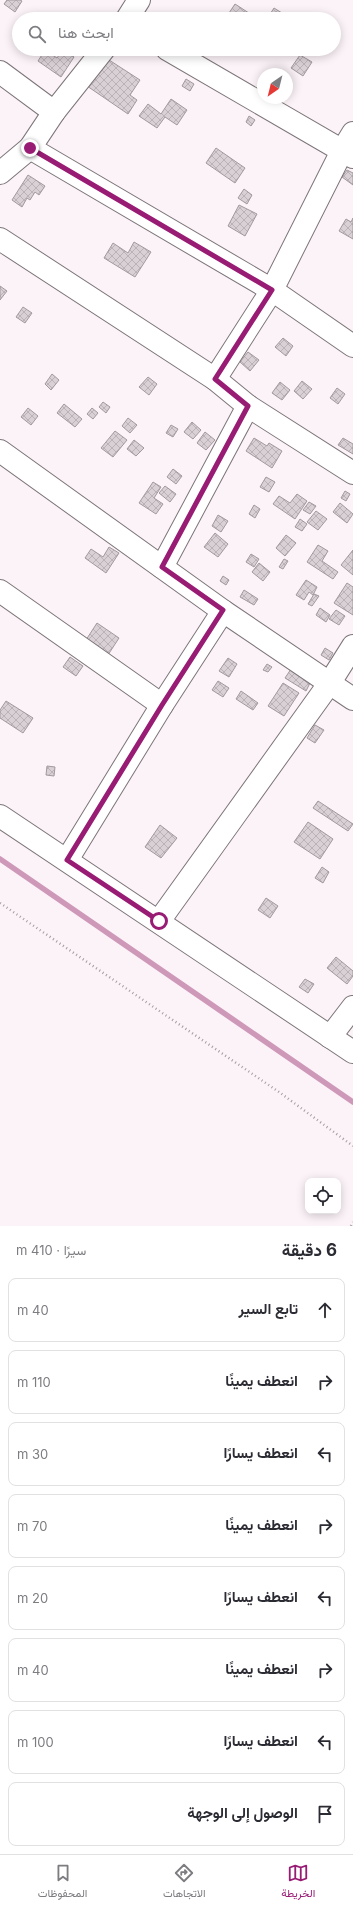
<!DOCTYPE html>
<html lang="ar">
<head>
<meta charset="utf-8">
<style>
  body { margin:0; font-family:Inter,Vazirmatn,sans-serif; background:#f2f2f3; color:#2b2b33; direction:rtl }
  .controls { position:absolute; right:12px; bottom:12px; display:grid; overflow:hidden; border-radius:8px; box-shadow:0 2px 10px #0003 }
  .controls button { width:36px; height:36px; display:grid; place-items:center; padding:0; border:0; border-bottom:1px solid #e1e1e2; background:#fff; color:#2b2b33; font:20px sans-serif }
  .compass { position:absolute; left:257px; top:68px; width:36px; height:36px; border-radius:50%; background:#fff; box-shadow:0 2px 10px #0003; rotate:215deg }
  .stop { position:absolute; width:12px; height:12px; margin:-9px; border:3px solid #981b74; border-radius:50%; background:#fff }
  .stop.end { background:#981b74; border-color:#fff; box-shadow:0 1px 4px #0008 }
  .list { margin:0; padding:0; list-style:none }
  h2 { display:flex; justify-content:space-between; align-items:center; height:52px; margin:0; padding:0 16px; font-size:17px }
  h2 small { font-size:13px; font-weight:400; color:#7c7c81 }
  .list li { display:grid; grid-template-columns:26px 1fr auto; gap:12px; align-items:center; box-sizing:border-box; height:64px; margin:0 8px 8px; padding:0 8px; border:1px solid #e1e1e2; border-radius:8px }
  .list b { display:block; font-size:15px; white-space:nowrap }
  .list em { font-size:13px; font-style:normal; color:#7c7c81 }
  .icon { flex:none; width:22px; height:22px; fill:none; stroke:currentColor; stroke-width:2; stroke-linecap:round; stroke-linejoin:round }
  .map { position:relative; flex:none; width:353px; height:1226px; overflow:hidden; direction:ltr }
  .search { position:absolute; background:#fff; box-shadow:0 2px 10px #0003; left:12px; right:12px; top:12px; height:44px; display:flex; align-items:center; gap:10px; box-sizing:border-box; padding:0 14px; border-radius:22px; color:#7c7c81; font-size:15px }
  .sheet { height:628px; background:#fff }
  nav { display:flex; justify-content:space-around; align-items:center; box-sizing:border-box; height:56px; border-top:1px solid #e1e1e2; background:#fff; font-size:11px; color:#7c7c81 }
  nav a { display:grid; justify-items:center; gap:2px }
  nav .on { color:#981b74 }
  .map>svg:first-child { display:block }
</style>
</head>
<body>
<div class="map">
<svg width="353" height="1226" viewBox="0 0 353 1226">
  <defs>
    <pattern id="building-cross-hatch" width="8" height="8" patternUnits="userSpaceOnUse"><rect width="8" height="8" fill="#d9d0d5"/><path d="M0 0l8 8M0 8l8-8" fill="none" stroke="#bab2b7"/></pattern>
  </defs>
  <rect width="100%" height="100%" fill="#fcf3f8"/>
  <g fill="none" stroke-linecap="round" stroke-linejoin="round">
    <!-- stream -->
    <path stroke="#ce98b8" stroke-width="5.5" d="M0 859 353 1102"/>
  </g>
  <!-- building -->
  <g fill="url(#building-cross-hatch)" stroke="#a1999e">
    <path d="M7 0H20L22 1 15 12 4 4Z"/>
    <path d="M235 4 255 17 254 19H225Z"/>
    <path d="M274 8 282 13 278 19H267Z"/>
    <path d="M63 49 74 57 61 77 38 61 45 50 57 58Z"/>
    <path d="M284 49H296L293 54Z"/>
    <path d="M300 55 312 62 303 76 291 68Z"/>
    <path d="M106 58 140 80 130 95 137 100 128 114 87 86Z"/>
    <path d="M186 79 194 84 190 91 182 86Z"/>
    <path d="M171 99 187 110 177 125 165 117 157 128 139 116 148 104 161 114Z"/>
    <path d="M249 116 255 120 251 126 246 122Z"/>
    <path d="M216 148 245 168 235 183 206 163Z"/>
    <path d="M347 170 353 173V185L342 177Z"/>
    <path d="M28 175 45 186 39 195 35 192 30 200 27 198 22 207 12 200Z"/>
    <path d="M244 189 252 195 247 204 238 198Z"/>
    <path d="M239 205 257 214 245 236 228 226Z"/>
    <path d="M353 218V239L339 231 346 219 351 222Z"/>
    <path d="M134 242 151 252 135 277 104 258 113 243 128 253Z"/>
    <path d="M0 286 7 291 0 300Z"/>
    <path d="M23 307 32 313 25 323 16 317Z"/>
    <path d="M283 338 293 346 286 356 275 347Z"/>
    <path d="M248 352 259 360 250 371 240 362Z"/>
    <path d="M52 374 59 380 51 390 45 384Z"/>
    <path d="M148 377 157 384 149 395 139 387Z"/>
    <path d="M302 381 312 389 303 399 294 391Z"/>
    <path d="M280 382 290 390 282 400 272 393Z"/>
    <path d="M337 388 345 394 338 404 330 398Z"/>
    <path d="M103 402 110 407 106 413 99 407Z"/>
    <path d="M64 404 82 419 75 427 57 413Z"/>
    <path d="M28 408 38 416 31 425 21 417Z"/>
    <path d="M92 408 98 413 93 419 87 414Z"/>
    <path d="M128 418 137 425 130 433 122 426Z"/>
    <path d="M192 422 201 430 193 439 184 432Z"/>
    <path d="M171 425 178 429 173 437 166 433Z"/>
    <path d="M115 431 127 440 113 457 101 448Z"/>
    <path d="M205 432 215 440 206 450 197 443Z"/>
    <path d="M254 438 267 446 269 443 282 451 272 468 246 451Z"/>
    <path d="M343 438 353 444V454L338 445Z"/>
    <path d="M134 440 144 448 136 456 127 449Z"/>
    <path d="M173 469 182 476 176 484 167 477Z"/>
    <path d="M266 477 275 482 269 492 260 487Z"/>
    <path d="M153 482 161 487 154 498 163 504 156 514 139 503Z"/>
    <path d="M165 486 176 494 170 502 159 493Z"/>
    <path d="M345 491 350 494 346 501 341 498Z"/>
    <path d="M297 494 307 501 295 519 273 504 279 496 290 503Z"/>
    <path d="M309 502 316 506 310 514 303 510Z"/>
    <path d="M340 503 353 514 347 523 333 512Z"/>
    <path d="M254 505 260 509 255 518 249 514Z"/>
    <path d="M316 511 327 519 318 530 307 522Z"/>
    <path d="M218 515 228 521 221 532 212 526Z"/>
    <path d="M300 519 307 524 302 531 295 527Z"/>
    <path d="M215 533 228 544 218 557 204 547Z"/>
    <path d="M286 535 296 543 285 556 276 548Z"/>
    <path d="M318 545 328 551 322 561 338 572 333 579 307 562Z"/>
    <path d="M109 547 119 553 106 573 85 558 91 549 103 557Z"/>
    <path d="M353 550V575L341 565Z"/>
    <path d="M251 554 259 559 254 567 246 562Z"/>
    <path d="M284 559 288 561 283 569 279 567Z"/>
    <path d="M259 563 270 572 263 581 252 572Z"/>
    <path d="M223 576 229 580 226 585 220 581Z"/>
    <path d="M306 580 317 587 313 595 309 592 304 600 296 595Z"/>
    <path d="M347 583 353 587V615L334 603Z"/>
    <path d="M244 590 258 599 254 605 240 597Z"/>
    <path d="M314 594 319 596 312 606 308 604Z"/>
    <path d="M320 608 330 615 326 622 316 615Z"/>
    <path d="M336 610 345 616 339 625 329 619Z"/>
    <path d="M97 623 119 638 106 658 84 643Z"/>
    <path d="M325 648 333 653 329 660 321 655Z"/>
    <path d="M70 657 83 666 76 676 63 667Z"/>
    <path d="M228 658 237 664 229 677 219 671Z"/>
    <path d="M267 664 272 667 268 672 263 670Z"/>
    <path d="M291 669 311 681 306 691 285 678Z"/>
    <path d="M218 681 229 688 223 697 212 690Z"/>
    <path d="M283 683 299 693 284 716 268 706Z"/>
    <path d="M241 691 258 703 253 710 236 699Z"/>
    <path d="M6 701 33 718 23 733 0 718V710Z"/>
    <path d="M315 725 324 730 315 743 307 738Z"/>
    <path d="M47 766 55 767 54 776 46 775Z"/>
    <path d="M318 801 353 824 348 831 313 808Z"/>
    <path d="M308 822 333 839 320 859 294 842Z"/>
    <path d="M160 825 177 838 161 858 145 847Z"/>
    <path d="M322 867 329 872 323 883 315 878Z"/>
    <path d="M266 898 278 906 270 918 258 910Z"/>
    <path d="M336 957 353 971V976L347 984 327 968Z"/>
    <path d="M305 979 314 984 308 993 299 987Z"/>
  </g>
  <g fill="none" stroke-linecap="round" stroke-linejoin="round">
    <!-- minor casing -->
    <g stroke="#7d7579" stroke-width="24">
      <g id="minor">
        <path d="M127 19 139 0"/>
        <path d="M167 49 353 157"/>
        <path d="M0 72 54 112"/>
        <path d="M30 148 272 290 353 346"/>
        <path d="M0 173 30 148 54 112 104 49"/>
        <path d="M0 239 215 379 248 406 353 473"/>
        <path d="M215 379 272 290 342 151 353 133"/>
        <path d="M0 451 223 611 353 699"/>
        <path d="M162 567 248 406"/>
        <path d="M0 591 162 705"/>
        <path d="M0 816 353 1052"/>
        <path d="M67 860 162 705 223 611"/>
        <path d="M159 921 329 684 353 646"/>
        <path d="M330 1037 353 1007"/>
      </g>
    </g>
    <!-- path -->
    <g stroke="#a39da0" stroke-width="2.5" stroke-dasharray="1 3" stroke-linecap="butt">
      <path d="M0 903 279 1092 353 1146"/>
      <path d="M351 1226 353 1222"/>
    </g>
    <!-- minor -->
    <use href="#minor" stroke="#fff" stroke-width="22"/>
  </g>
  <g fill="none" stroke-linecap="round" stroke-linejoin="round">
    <!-- route -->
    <path stroke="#981b74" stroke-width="5" d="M30 148 272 290 215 379 248 406 162 567 223 610 162 705 67 860 159 921"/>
  </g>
</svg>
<div class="controls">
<button><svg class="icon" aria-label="locate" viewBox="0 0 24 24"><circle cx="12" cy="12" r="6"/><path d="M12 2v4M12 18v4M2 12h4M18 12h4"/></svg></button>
</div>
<svg class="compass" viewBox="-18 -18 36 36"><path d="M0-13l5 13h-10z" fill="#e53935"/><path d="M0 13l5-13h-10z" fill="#7c7c81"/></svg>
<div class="stop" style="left:159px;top:921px"></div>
<div class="stop end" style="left:30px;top:148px"></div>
<div class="search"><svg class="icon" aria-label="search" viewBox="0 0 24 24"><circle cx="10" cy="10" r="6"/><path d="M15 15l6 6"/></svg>ابحث هنا</div>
</div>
<section class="sheet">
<h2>6 دقيقة<small>سيرًا · 410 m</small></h2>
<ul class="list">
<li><svg class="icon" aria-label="ahead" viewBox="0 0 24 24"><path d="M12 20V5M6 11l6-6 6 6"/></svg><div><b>تابع السير</b></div><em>40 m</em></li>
<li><svg class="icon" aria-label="right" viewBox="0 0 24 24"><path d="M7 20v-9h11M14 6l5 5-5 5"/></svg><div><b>انعطف يمينًا</b></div><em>110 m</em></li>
<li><svg class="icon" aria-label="left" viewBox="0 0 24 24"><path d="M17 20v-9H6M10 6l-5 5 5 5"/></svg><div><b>انعطف يسارًا</b></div><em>30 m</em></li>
<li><svg class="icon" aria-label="right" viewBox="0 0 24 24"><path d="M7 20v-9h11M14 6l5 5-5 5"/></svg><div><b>انعطف يمينًا</b></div><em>70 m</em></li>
<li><svg class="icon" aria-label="left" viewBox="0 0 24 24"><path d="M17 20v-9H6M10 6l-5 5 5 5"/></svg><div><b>انعطف يسارًا</b></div><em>20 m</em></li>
<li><svg class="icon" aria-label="right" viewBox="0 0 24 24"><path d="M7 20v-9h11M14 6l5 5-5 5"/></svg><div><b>انعطف يمينًا</b></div><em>40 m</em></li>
<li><svg class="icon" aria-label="left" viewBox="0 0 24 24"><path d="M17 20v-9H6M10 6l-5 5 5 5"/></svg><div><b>انعطف يسارًا</b></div><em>100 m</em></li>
<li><svg class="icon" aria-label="arrive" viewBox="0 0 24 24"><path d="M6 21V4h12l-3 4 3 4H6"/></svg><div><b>الوصول إلى الوجهة</b></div></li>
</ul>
</section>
<nav>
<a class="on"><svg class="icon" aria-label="map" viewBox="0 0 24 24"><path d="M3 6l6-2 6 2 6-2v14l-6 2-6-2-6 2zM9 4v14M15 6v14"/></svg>الخريطة</a>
<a><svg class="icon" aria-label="directions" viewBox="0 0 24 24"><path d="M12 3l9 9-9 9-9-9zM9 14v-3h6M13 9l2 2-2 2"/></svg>الاتجاهات</a>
<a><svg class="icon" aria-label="saved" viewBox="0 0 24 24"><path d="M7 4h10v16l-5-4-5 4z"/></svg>المحفوظات</a>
</nav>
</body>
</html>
